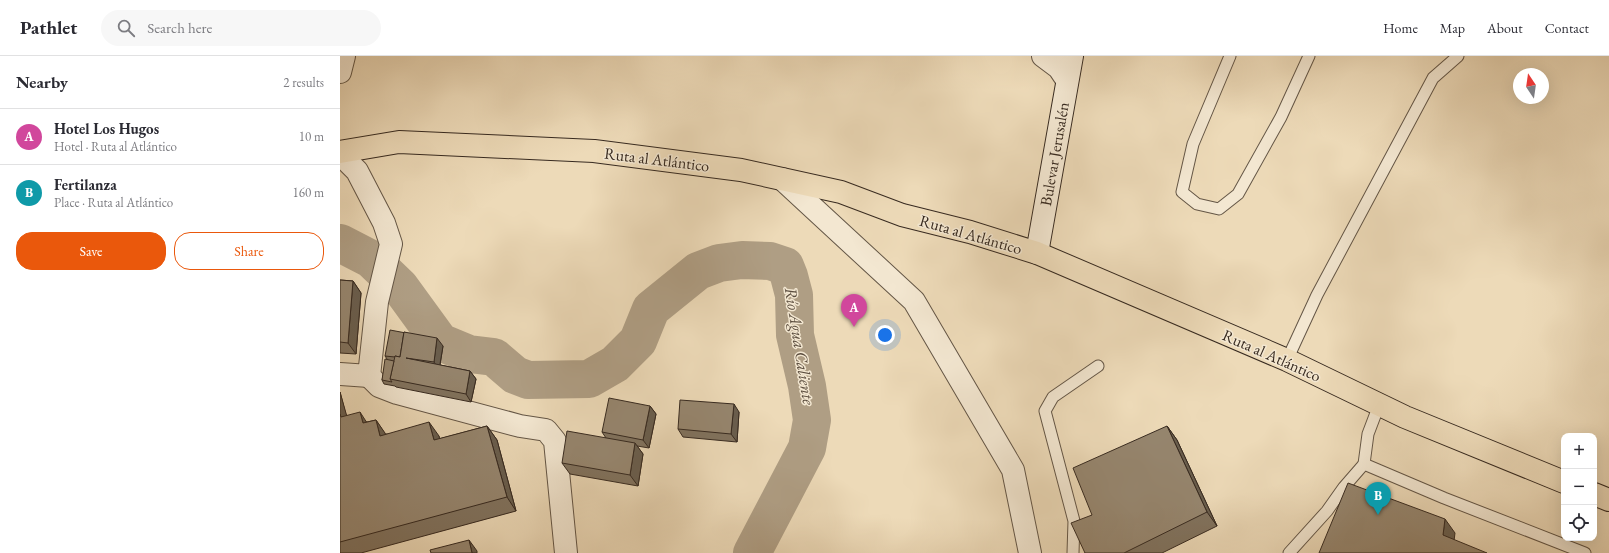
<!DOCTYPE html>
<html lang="en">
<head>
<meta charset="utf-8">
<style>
  body { margin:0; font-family:"EB Garamond",serif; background:#f7f7f7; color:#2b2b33 }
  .controls { position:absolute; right:12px; bottom:12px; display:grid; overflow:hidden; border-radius:8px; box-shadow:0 4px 16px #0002 }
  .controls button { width:36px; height:36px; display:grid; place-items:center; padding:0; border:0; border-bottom:1px solid #e1e1e2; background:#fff; color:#2b2b33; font:20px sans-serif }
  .compass { position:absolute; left:1173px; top:12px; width:36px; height:36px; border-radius:50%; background:#fff; box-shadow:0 4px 16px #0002; rotate:347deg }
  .you { position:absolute; left:545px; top:279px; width:14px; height:14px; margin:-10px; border:3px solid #fff; border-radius:50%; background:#1a73e8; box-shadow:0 0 0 6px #1a73e833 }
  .badge { display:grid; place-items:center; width:26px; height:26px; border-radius:50%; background:#ea580c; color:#fff; font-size:13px; font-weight:700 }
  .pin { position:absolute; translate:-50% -33px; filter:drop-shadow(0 1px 2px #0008) }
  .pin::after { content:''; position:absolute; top:21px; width:14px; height:12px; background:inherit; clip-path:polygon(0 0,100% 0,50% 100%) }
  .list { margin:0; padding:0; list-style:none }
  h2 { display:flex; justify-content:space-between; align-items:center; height:52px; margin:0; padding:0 16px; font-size:17px }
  h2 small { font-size:13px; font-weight:400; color:#7c7c81 }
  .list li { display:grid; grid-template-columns:26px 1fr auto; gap:12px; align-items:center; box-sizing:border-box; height:56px; padding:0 16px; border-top:1px solid #e1e1e2 }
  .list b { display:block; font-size:15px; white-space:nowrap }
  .list p { margin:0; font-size:13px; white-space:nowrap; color:#7c7c81 }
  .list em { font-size:13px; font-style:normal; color:#7c7c81 }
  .actions { display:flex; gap:8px; padding:12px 16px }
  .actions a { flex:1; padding:9px 0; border:1px solid #ea580c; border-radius:16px; text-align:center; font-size:14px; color:#ea580c }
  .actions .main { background:#ea580c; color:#fff }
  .icon { flex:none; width:22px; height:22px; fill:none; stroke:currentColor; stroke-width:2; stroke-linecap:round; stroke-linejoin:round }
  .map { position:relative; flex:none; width:1269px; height:497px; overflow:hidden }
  header { display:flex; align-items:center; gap:24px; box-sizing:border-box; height:56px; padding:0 20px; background:#fff; border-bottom:1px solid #e1e1e2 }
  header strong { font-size:19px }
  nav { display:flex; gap:22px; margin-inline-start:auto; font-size:14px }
  .search { width:280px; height:36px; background:#f7f7f7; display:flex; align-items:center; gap:10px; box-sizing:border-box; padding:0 14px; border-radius:22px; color:#7c7c81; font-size:15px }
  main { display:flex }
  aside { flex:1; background:#fff }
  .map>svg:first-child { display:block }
</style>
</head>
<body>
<header>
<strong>Pathlet</strong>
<div class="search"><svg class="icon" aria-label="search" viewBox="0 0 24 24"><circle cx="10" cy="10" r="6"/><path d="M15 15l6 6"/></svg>Search here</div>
<nav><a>Home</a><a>Map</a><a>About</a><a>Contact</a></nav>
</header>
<main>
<aside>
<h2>Nearby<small>2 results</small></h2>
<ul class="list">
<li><span class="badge" style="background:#d1479c">A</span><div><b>Hotel Los Hugos</b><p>Hotel · Ruta al Atlántico</p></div><em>10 m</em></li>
<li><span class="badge" style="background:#0f9aa8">B</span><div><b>Fertilanza</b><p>Place · Ruta al Atlántico</p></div><em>160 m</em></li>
</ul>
<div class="actions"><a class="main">Save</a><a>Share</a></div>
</aside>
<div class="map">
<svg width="1269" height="497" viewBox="0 0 1269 497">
  <rect width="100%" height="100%" fill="#eddab8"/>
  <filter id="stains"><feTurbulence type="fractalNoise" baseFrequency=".005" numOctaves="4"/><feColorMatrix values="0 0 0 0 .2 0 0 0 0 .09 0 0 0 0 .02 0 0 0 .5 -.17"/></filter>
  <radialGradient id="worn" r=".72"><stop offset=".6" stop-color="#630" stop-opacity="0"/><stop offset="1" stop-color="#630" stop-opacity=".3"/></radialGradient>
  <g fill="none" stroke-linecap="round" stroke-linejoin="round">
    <!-- river -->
    <path stroke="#af9e84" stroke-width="38" d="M0 187 31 203 60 231 100 286 129 298 154 301 175 319 188 324 249 323 275 308 298 285 311 253 358 215 379 207 402 204 430 205 445 210 449 220 454 239 455 279 467 330 472 364 467 392 412 497"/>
    <!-- lane casing -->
    <g stroke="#645646" stroke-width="13">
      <g id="lane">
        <path d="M890 0 853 88 842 136 857 148 879 153 898 138 941 61 969 0"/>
        <path d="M947 304 977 239 1093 22 1118 0"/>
        <path d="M1039 349 1028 378 1024 408 1104 442 1245 497"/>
        <path d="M733 497 734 465 705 355 713 341 758 310"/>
        <path d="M949 497 987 455 1004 431 1024 408"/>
      </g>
    </g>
    <!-- street casing -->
    <g stroke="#645646" stroke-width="24">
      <g id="street">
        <path d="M703 0 719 12 727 24"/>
        <path d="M0 16 4 0"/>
        <path d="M0 98 17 115 44 167 51 188 37 246 29 320 0 318"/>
        <path d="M442 123 574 245 673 414 690 497"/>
        <path d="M29 320 39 330 57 337 180 370 206 374 215 385 226 497"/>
      </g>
    </g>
    <!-- secondary casing -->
    <g stroke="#372a20" stroke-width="24">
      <path id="secondary" d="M697 197 732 0"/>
    </g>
    <!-- highway casing -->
    <g stroke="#372a20" stroke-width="24">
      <g id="highway">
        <path d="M0 96 59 86 254 95 401 114 501 136 562 159 630 176 697 197 947 304 1065 361 1224 426"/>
        <path d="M1254 438 1269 444"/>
      </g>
    </g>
    <!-- lane -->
    <use href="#lane" stroke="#f3e7d1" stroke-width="11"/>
    <!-- street -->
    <use href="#street" stroke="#f3e7d1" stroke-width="22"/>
    <!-- secondary -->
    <use href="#secondary" stroke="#f3e7d1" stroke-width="22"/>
    <!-- highway -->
    <use href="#highway" stroke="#eddab8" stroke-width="22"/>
  </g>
  <!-- wall -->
  <g fill="#81735f" stroke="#372a20">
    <path d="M0 224 13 225 21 237 16 298 0 297Z"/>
    <path d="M103 290 100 309 130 315 136 323 131 346 56 331 55 330 44 328 42 324 47 303 45 300Z"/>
    <path d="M0 336 6 359 27 366 36 364 45 378 99 380V383L147 370 157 384 176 455 21 497H0Z"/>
    <path d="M310 350 316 358 309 392 297 390 303 398 298 430 230 418 222 407 266 382 262 376Z"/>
    <path d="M399 356 397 386 343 381 338 373Z"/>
    <path d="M827 370 837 384 877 470 822 497H745L752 459Z"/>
  </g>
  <!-- shaded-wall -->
  <g fill="#695e4e" stroke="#372a20">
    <path d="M13 225 21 237 16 298 8 287Z"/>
    <path d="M97 282 103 290 99 314 94 306Z"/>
    <path d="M130 315 136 323 131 346 126 338Z"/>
    <path d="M0 336 11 375 1 361 0 358Z"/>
    <path d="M394 348 399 356 397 386 391 378Z"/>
    <path d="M310 350 316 358 309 392 303 384Z"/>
    <path d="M20 356 29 370 23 367Z"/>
    <path d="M36 364 45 377 50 394 40 380Z"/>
    <path d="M89 366 99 380 103 398 94 384Z"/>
    <path d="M147 370 157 384 176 455 167 441Z"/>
    <path d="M827 370 837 384 877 470 867 456Z"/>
    <path d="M295 387 303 398 298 430 290 419Z"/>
    <path d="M1105 463 1115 477 1113 493 1103 479Z"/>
    <path d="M129 484 137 495V497H132Z"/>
  </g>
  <!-- building -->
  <g fill="#96866f" stroke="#372a20">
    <path d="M0 224 13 225 8 287 0 286Z"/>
    <path d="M50 274 66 277 64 276 60 301 55 300V301L45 300Z"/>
    <path d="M64 276 97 282 94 306 66 302 130 315 126 338 50 323 55 300 60 301Z"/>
    <path d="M45 303 54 305 50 323 52 326 42 324Z"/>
    <path d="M269 342 310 350 303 384 262 376Z"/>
    <path d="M340 344 394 348 391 378 338 373Z"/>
    <path d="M20 356 23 367 36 364 40 380 89 366 94 384 147 370 167 441 0 486V358L1 361Z"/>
    <path d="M827 370 867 456 784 497H745L731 467 752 459 733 412Z"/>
    <path d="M227 375 295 387 290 419 222 407Z"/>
    <path d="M1008 427 1105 463 1103 479 1147 497H979Z"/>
    <path d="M129 484 132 497H91L90 494Z"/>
  </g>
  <g text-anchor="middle" stroke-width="3" stroke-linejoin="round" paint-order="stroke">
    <!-- street labels -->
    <g font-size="16" fill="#372a20" stroke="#f3e7d1">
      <text transform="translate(714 98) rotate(-80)" y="6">Bulevar Jerusalén</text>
      <text transform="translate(317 103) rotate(7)" y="6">Ruta al Atlántico</text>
      <text transform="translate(631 178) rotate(16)" y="6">Ruta al Atlántico</text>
      <text transform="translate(932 299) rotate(24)" y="6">Ruta al Atlántico</text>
    </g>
    <!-- water labels -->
    <g font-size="17" font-style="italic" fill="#5b4d3e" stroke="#f3e7d1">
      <text transform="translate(460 290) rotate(81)" y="6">Río Agua Caliente</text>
    </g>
  </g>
  <rect width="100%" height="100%" filter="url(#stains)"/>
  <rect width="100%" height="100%" fill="url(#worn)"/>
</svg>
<div class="controls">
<button>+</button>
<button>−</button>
<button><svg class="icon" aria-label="locate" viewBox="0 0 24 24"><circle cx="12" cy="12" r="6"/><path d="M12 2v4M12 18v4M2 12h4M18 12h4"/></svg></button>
</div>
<svg class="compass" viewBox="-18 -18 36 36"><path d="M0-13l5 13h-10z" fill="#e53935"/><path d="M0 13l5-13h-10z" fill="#7c7c81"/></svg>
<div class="you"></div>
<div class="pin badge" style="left:514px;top:271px;background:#d1479c">A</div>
<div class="pin badge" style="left:1038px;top:459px;background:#0f9aa8">B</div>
</div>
</main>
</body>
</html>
